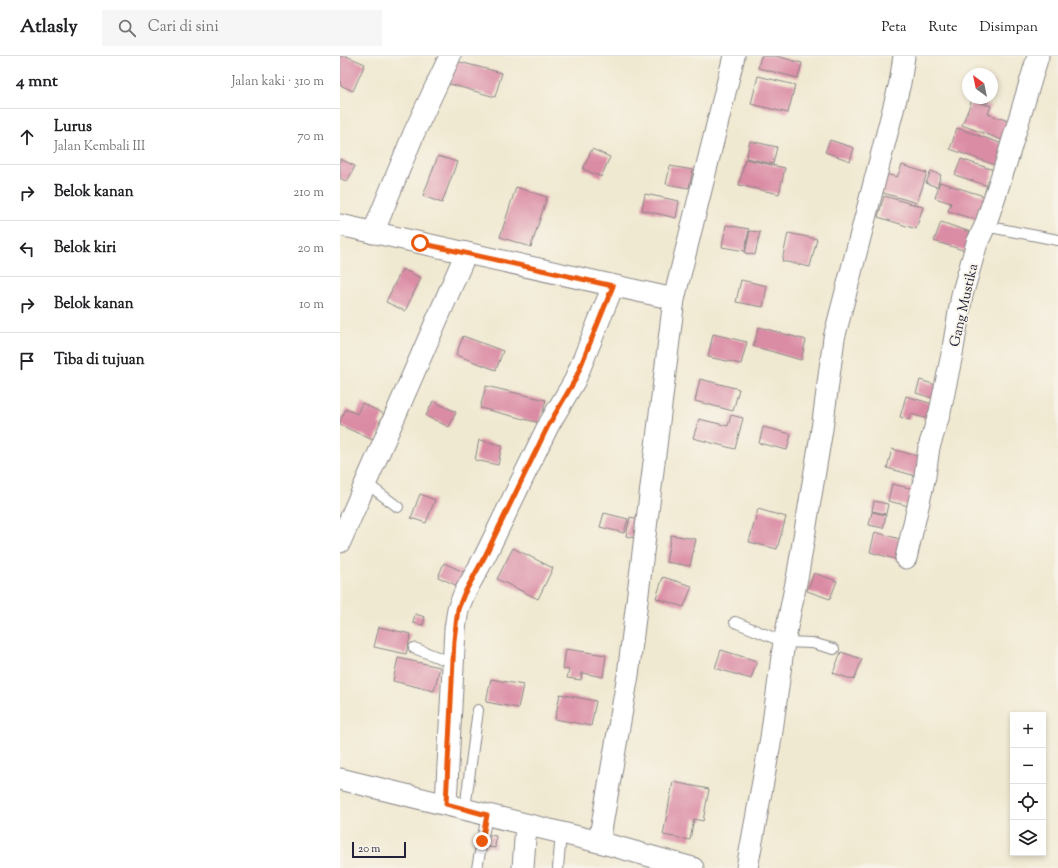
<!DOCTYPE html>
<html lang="id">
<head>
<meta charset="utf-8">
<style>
  body { margin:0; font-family:"Sorts Mill Goudy",serif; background:#f6f6f6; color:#202124 }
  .controls { position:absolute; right:12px; bottom:12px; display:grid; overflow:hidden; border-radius:0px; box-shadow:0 2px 6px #0003 }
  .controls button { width:36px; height:36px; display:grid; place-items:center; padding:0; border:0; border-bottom:1px solid #e0e0e0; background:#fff; color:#202124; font:20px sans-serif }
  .compass { position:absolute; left:622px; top:12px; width:36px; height:36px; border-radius:50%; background:#fff; box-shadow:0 2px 6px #0003; rotate:327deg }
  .scale { position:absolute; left:12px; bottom:10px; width:54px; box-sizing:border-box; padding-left:4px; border:2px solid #22223b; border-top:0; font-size:11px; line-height:14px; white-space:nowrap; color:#22223b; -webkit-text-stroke:3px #f7f3e8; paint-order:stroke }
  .stop { position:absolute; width:12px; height:12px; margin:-9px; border:3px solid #ea580c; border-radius:50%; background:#fff }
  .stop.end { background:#ea580c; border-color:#fff; box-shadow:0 1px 4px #0008 }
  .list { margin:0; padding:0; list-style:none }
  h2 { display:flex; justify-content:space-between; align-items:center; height:52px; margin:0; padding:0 16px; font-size:17px }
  h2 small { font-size:13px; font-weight:400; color:#757577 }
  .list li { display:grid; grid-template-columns:26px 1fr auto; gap:12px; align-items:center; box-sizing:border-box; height:56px; padding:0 16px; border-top:1px solid #e0e0e0 }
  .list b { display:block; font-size:15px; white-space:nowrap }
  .list p { margin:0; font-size:13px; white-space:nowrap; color:#757577 }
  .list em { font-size:13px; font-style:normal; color:#757577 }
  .icon { flex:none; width:22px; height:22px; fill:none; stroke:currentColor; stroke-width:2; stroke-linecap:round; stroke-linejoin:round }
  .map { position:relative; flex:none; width:718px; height:812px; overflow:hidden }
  header { display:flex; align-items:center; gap:24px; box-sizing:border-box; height:56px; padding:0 20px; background:#fff; border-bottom:1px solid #e0e0e0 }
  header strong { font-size:19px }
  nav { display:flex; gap:22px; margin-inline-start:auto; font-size:14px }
  .search { width:280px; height:36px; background:#f6f6f6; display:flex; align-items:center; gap:10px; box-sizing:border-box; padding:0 14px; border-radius:0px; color:#757577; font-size:15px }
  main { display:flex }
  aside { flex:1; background:#fff }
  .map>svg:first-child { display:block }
</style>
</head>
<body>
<header>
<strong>Atlasly</strong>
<div class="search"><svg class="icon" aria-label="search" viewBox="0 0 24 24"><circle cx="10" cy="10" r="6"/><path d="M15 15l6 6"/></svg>Cari di sini</div>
<nav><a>Peta</a><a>Rute</a><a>Disimpan</a></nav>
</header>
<main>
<aside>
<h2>4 mnt<small>Jalan kaki · 310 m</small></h2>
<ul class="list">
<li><svg class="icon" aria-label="ahead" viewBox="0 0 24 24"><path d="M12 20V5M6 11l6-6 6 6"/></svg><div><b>Lurus</b><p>Jalan Kembali III</p></div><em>70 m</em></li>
<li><svg class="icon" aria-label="right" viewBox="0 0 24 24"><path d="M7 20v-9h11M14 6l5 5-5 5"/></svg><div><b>Belok kanan</b></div><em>210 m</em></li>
<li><svg class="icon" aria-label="left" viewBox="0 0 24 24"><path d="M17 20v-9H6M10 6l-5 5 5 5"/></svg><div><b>Belok kiri</b></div><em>20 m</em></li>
<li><svg class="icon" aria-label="right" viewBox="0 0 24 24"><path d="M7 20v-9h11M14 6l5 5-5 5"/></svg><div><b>Belok kanan</b></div><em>10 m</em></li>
<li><svg class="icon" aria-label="arrive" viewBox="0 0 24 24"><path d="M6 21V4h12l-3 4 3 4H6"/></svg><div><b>Tiba di tujuan</b></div></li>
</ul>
</aside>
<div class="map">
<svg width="718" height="812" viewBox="0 0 718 812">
  <rect width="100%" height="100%" fill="#f7f3e8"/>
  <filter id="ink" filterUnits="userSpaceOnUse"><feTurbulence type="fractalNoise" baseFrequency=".025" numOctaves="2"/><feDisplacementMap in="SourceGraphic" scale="8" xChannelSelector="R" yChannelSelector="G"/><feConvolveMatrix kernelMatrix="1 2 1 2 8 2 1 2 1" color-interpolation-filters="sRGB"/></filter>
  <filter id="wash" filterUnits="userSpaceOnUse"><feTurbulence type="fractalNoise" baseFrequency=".012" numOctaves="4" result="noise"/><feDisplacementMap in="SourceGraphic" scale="16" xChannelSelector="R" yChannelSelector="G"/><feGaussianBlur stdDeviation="0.9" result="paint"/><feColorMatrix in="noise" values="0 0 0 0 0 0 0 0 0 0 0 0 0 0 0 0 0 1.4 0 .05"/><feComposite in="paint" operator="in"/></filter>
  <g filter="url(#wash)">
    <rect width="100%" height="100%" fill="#f0e9d1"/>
    <g id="blocks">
      <!-- building -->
      <g fill="#db8ca5">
        <path d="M0 0H6L25 8 13 35 0 29Z"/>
        <path d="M421 0H436L462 7 458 22 418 12Z"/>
        <path d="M112 4 162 17 155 41 106 27Z"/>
        <path d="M418 20 455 29 448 57 411 48Z"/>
        <path d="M652 25 655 26 652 34Z"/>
        <path d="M635 42H649L647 47Z"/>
        <path d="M632 44 651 50 648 58 674 67 667 86 622 69Z"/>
        <path d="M617 72 666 89 658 110 610 93Z"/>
        <path d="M490 84 514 92 510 105 485 96Z"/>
        <path d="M410 85 437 91 433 108 406 102Z"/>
        <path d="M252 93 270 101 261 121 243 113Z"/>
        <path d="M98 100 117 106 102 147 83 140Z"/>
        <path d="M0 103 15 110 7 126 0 122Z"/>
        <path d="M405 103 445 112 439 138 399 129Z"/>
        <path d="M621 103 654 114 648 130 615 119Z"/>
        <path d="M562 109 587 117 577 147 540 136 545 118 557 121Z"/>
        <path d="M330 110 353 114 349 132 326 128Z"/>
        <path d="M591 115 601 119 597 131 586 127Z"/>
        <path d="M600 126 650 142 642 166 608 155 611 147 595 142Z"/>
        <path d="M176 131 207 141 191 191 160 181Z"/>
        <path d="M305 138 339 145 336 162 302 154Z"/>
        <path d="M544 140 583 151 576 173 538 161Z"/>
        <path d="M601 166 636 178 629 196 594 185Z"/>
        <path d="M386 169 409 173 405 195 382 191Z"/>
        <path d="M410 175 420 176 415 199 405 197Z"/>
        <path d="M448 177 477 183 470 211 442 205Z"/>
        <path d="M62 213 81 222 65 255 46 246Z"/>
        <path d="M401 224 427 230 423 251 396 246Z"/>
        <path d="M419 271 466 284 461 304 413 290Z"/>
        <path d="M373 278 407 286 401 308 368 301Z"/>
        <path d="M123 280 163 295 156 314 116 299Z"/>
        <path d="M360 323 399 333 393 355 355 345Z"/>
        <path d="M580 324 602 331 598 344 576 337Z"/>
        <path d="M146 330 206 344 200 367 140 352Z"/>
        <path d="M566 340 596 349 591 364 571 358 569 364 560 361Z"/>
        <path d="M93 345 116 356 109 371 86 360Z"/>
        <path d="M22 347 44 358 39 368 42 369 35 385 0 369V365L6 353 17 358Z"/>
        <path d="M391 359 403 362 395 393 353 382 359 363 388 370Z"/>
        <path d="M423 371 451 378 447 394 419 387Z"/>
        <path d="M139 384 162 389 158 409 135 404Z"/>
        <path d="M552 393 581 401 576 420 547 412Z"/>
        <path d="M552 428 574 433 569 450 548 445Z"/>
        <path d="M80 438 95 444 86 467 71 462Z"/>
        <path d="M534 445 548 448 546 458 532 455Z"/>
        <path d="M418 453 446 461 437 493 409 486Z"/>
        <path d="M532 456 546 459 543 472 529 469Z"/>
        <path d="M264 457 288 463 284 477 260 471Z"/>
        <path d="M290 461 307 465 302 484 286 480Z"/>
        <path d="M535 476 567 485 562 505 530 496Z"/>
        <path d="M331 479 356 483 350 510 326 506Z"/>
        <path d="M173 492 213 512 198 543 157 523Z"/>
        <path d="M104 507 128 518 122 532 98 521Z"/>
        <path d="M474 517 497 525 490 543 467 535Z"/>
        <path d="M323 521 352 530 344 551 316 542Z"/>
        <path d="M75 558 85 561 83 569 73 567Z"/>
        <path d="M39 571 71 578 66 598 34 591Z"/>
        <path d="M226 593 266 599 263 621 242 617 241 624 227 622 229 614 223 613Z"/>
        <path d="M381 594 417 605 411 623 375 612Z"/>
        <path d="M501 596 522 603 514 624 493 617Z"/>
        <path d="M58 602 100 611 94 635 53 625Z"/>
        <path d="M151 623 183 629 178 652 146 646Z"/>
        <path d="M220 638 256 645 251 670 215 663Z"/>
        <path d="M333 726 369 733 363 765 354 763 350 784 323 779Z"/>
        <path d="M144 778 156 780 155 792 143 790Z"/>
      </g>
    </g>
  </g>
  <g filter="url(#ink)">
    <use href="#blocks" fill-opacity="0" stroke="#898686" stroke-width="1"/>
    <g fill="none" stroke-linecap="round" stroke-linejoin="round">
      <!-- lane casing -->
      <g stroke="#898686" stroke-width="12">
        <g id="lane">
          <path d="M645 170 718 184"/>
          <path d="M26 427 58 451"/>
          <path d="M395 566 444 586 472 587 494 593"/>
          <path d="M74 592 113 607"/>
          <path d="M125 753 138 654"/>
          <path d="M137 812 147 759"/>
          <path d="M218 812 221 777"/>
        </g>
      </g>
      <!-- street casing -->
      <g stroke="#898686" stroke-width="23">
        <g id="street">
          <path d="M0 169 334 243"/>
          <path d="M33 177 74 77 110 0"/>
          <path d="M0 486 126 197"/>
          <path d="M566 502 585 420 589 391 600 356 612 298 622 239 637 187 645 170 666 107 698 0"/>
          <path d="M0 723 259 786 353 812"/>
          <path d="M106 748 115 573 118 553 124 538 145 500 208 370 235 324 273 230"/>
          <path d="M259 786 288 619 334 243 394 0"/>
          <path d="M183 812 186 769"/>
          <path d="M407 812 431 682 444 586 458 517 482 373 494 282 560 27 564 0"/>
        </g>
      </g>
      <!-- lane -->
      <use href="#lane" stroke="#fff" stroke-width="10"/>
      <!-- street -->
      <use href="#street" stroke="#fff" stroke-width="21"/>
    </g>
  </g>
  <g fill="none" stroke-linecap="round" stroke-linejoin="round" filter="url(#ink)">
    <!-- route -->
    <path stroke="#ea580c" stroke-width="5" d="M80 187 273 230 235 324 208 370 145 500 124 538 118 553 114 584 106 748 147 759 142 785"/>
  </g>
  <g text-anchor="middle" stroke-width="3.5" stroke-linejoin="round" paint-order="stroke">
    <!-- street labels -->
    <g font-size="14" fill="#22223b" stroke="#f7f3e8">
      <text transform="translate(623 249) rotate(-77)" y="5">Gang Mustika</text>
    </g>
  </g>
</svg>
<div class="controls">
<button>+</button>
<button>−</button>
<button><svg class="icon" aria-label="locate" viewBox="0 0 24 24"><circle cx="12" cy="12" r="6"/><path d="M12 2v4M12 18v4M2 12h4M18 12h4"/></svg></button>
<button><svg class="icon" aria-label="layers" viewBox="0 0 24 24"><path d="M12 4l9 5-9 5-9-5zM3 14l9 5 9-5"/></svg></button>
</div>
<svg class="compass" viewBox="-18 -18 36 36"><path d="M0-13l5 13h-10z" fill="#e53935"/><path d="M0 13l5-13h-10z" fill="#757577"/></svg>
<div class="scale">20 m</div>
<div class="stop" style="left:80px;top:187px"></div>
<div class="stop end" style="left:142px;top:785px"></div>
</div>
</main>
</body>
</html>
